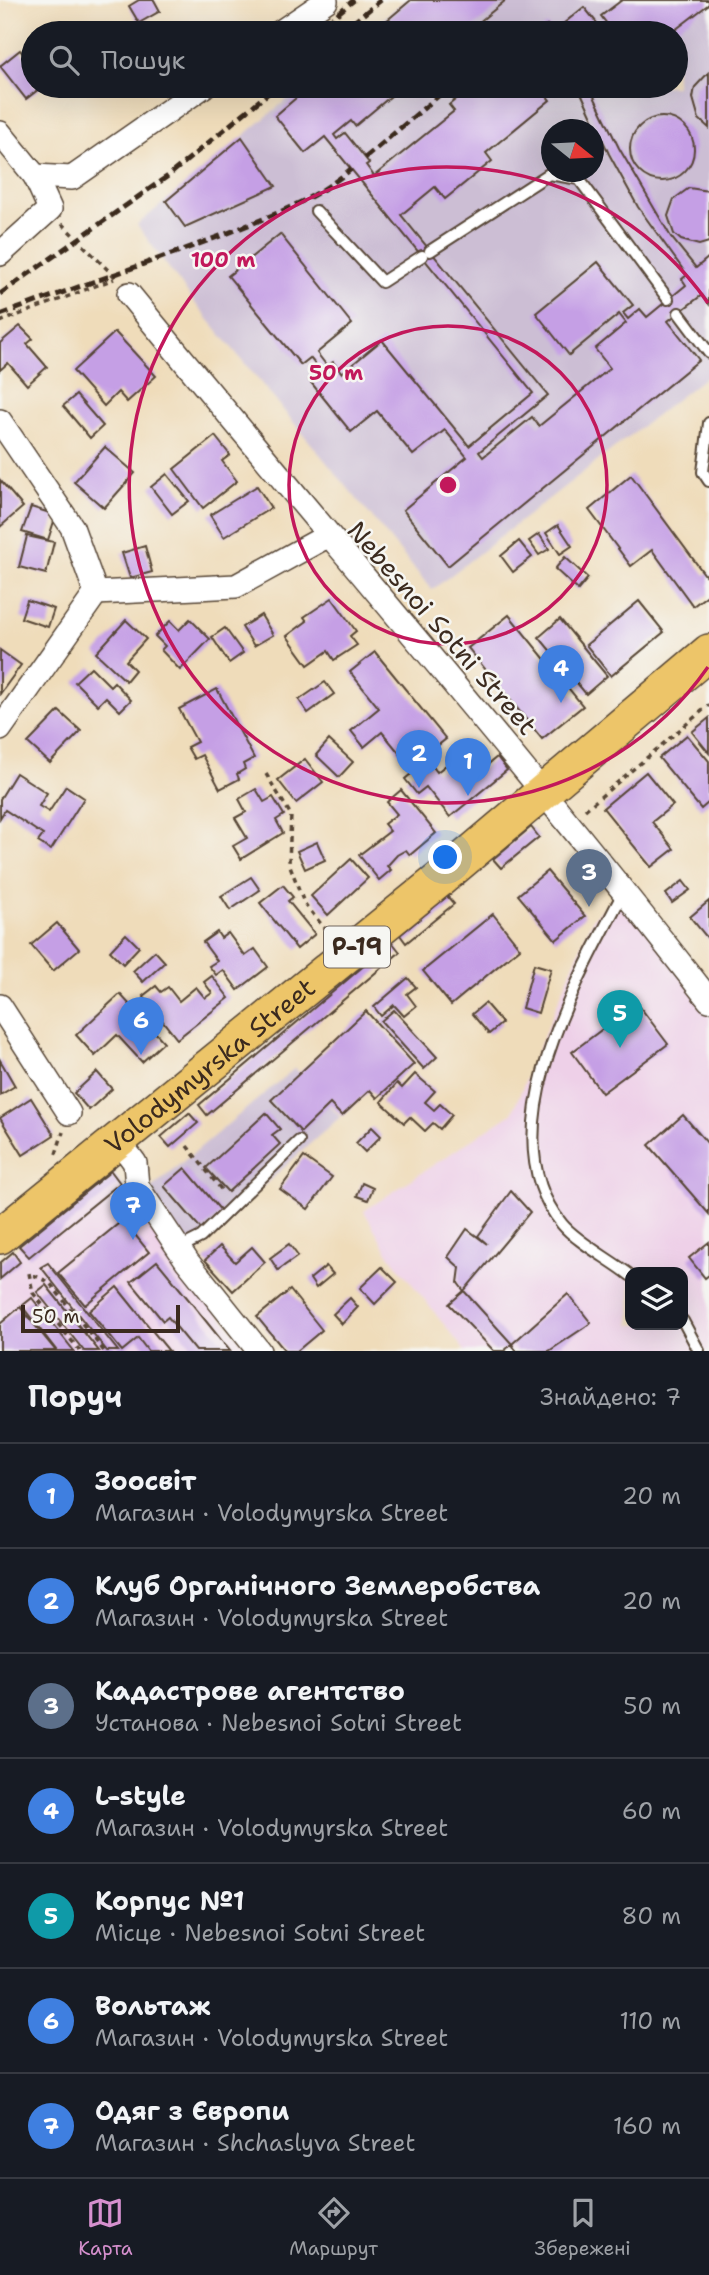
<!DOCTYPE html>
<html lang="uk">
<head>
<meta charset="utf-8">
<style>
  body { margin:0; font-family:"Shantell Sans",sans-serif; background:#20242c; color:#f1f3f6 }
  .controls { position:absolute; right:21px; bottom:21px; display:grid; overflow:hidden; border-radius:14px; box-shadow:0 7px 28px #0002 }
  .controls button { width:63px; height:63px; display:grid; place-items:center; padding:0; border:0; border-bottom:2px solid #363941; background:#171b24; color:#f1f3f6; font:35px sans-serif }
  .compass { position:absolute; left:541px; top:119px; width:63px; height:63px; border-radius:50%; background:#171b24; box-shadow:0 7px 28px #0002; rotate:108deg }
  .scale { position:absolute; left:21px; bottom:18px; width:159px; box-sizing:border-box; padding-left:7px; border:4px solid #3b2a1e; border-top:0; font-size:19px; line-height:24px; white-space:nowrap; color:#3b2a1e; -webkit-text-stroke:5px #f6f6f2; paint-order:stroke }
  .you { position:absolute; left:446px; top:858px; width:24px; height:24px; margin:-18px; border:5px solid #fff; border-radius:50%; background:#1a73e8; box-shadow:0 0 0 10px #1a73e833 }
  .badge { display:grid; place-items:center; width:46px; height:46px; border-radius:50%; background:#d690ce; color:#fff; font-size:23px; font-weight:700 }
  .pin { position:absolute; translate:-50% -58px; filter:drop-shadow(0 2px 4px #0008) }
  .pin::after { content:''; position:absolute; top:37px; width:24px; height:21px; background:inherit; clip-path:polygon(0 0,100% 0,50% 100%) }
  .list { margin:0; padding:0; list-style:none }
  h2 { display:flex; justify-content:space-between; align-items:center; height:91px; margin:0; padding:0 28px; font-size:30px }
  h2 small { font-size:23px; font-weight:400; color:#9ea1a6 }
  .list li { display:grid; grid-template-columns:46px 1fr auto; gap:21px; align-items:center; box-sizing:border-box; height:105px; padding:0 28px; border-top:2px solid #363941 }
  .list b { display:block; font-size:26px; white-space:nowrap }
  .list p { margin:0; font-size:23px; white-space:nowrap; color:#9ea1a6 }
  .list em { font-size:23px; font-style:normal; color:#9ea1a6 }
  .icon { flex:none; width:38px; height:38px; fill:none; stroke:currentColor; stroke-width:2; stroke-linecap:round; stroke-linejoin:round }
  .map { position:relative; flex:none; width:709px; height:1351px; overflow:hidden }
  .search { position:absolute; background:#171b24; box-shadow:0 7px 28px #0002; left:21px; right:21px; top:21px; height:77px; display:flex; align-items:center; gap:18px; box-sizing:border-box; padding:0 24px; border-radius:38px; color:#9ea1a6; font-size:26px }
  .sheet { height:826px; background:#171b24 }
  nav { display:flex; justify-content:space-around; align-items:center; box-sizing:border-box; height:98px; border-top:2px solid #363941; background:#171b24; font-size:19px; color:#9ea1a6 }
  nav a { display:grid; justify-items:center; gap:4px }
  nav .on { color:#d690ce }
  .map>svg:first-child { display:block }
</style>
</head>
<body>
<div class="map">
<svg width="709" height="1351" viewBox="0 0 709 1351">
  <rect width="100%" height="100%" fill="#f6f6f2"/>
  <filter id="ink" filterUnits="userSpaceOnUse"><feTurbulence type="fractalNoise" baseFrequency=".0143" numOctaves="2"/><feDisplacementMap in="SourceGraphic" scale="14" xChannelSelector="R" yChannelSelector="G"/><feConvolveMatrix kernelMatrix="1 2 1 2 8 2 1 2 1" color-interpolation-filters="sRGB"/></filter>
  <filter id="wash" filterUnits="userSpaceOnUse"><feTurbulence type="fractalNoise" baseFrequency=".00686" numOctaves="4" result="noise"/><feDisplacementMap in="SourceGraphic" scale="28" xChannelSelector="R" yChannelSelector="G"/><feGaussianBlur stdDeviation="1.57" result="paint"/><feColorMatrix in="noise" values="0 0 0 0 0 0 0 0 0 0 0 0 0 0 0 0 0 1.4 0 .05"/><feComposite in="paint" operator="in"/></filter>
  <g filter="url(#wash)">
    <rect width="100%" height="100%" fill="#efdcba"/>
    <!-- built -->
    <g fill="#eed0e8" fill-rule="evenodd">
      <path d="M624 891 709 1000V1351H465L390 1256 364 1211 512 1113 593 918ZM630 1272H683V1325H630Z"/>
      <path d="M111 1171 248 1351H0V1262Z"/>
    </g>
    <!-- industrial -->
    <g fill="#ccbed4" fill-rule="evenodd">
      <path d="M405 0H709V374L432 590 194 302 137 225 303 86H676V33H366ZM552 130H594V172H552Z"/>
      <path d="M295 1068 340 1117 253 1195 195 1255 148 1191Z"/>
    </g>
    <g id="blocks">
      <!-- building -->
      <g fill="#c59fe5">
        <path d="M139 0H154L160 11 139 23 129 6Z"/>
        <path d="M411 0H506L466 33H372Z"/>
        <path d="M622 0H709V4L671 33H614L601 16Z"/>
        <path d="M584 7 605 33H537L547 25 553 32Z"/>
        <path d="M20 50 33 67V86H43L26 99 0 66Z"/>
        <path d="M709 72V128L699 119 693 98 695 87Z"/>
        <path d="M310 86H403L355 126 351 121 334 135 337 139 345 133 369 163 366 165 374 176 454 111 449 105 472 86H542L540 88 550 100 486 153 492 161 445 199 435 187 401 215 548 395 479 452 483 457 532 417 539 426 610 368 595 349 626 323 619 314 569 355 536 313 598 262 633 305 623 313 628 319 640 309 647 317 686 285 682 279 687 275 638 207 609 154 578 86H589L619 148 671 237 696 268 709 257V304L702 295 668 321 699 360 448 566 403 510 467 457 445 430 413 455 377 411 351 432 309 380 320 370 310 358 301 365 228 276 280 234 352 324 317 353 327 366 333 362 342 373 382 340 469 446 533 393 325 137 305 153 275 116Z"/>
        <circle cx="662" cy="149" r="32"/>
        <path d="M242 137 276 186 185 227 166 201Z"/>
        <path d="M689 188 709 191V242L699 245 681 240 674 234 668 216 674 199Z"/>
        <path d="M20 326 33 339 27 344 47 367 27 385 8 363 0 370V343Z"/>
        <path d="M115 332 156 376 127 402 118 392 104 406 73 371Z"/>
        <path d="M76 395 103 426 90 438 63 406Z"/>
        <path d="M215 436 230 455 222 461 237 481 203 508 174 469Z"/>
        <path d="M105 447 135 473 104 508 74 482Z"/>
        <path d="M167 474 189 501 172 514 151 487Z"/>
        <path d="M631 475 705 575 709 572V594L693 606 652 550 631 566 589 510Z"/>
        <path d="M0 480 23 507 0 527Z"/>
        <path d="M257 486 271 508 224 537 210 515Z"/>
        <path d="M31 507 56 515 48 540 22 532Z"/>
        <path d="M558 525 572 546 560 554 546 533Z"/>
        <path d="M539 534 549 549 539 555 529 541Z"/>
        <path d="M27 536 54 542 46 574 19 567Z"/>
        <path d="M519 541 532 557 513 572 501 556Z"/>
        <path d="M145 546 152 572 130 578 122 553Z"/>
        <path d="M565 557 588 578 578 590 555 569Z"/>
        <path d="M332 598 356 631 350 636 357 645 334 660 328 651 308 665 287 636 307 621 304 617Z"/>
        <path d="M27 600 54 609 48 627 21 618Z"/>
        <path d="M639 601 664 632 611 676 586 645Z"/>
        <path d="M261 615 273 635 254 646 242 627Z"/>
        <path d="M509 615 583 706 542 739 468 648Z"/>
        <path d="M190 619 210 639 180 670 161 650 165 646 155 636 170 621 179 630Z"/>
        <path d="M560 619 607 676 586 694 539 637Z"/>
        <path d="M126 620 146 639 126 661 135 670 126 681 96 653Z"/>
        <path d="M225 628 243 653 229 663 212 637Z"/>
        <path d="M0 650 21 665 0 694Z"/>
        <path d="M375 652 446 739 432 750 426 742 405 760 382 732 364 747 351 731 379 708 350 672Z"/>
        <path d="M91 667 110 686 114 682 131 700 120 711 106 697 98 705 75 682Z"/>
        <path d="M325 682 334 694 308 713 299 700Z"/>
        <path d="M217 689 254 758 243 764 245 769 237 774 239 779 220 789 202 755 194 759 187 747 197 742 179 709Z"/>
        <path d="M59 711 81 731 50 763 28 743Z"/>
        <path d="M709 718V753L692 732Z"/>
        <path d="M687 735 709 761V802L701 809 659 758Z"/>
        <path d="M329 740 353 762 339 777 316 755Z"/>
        <path d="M464 751 480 771 497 757 507 770 450 817 426 787 417 794 405 779 428 760 437 772Z"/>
        <path d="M305 759 323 782 296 803 278 780Z"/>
        <path d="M646 772 673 805 652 822 674 849 651 867 603 808Z"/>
        <path d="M16 773 47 793 39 806 49 812 66 786 84 798 51 850 38 842 43 835 5 810 0 818V799Z"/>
        <path d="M256 789 264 802 273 797 284 815 276 820 283 833 241 859 233 846 247 838 235 818 246 812 239 799Z"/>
        <path d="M401 790 436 833 410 855 406 850 397 855 387 866 391 870 379 880 359 855 390 831 384 824 397 814 387 802Z"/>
        <path d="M531 827 539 837 501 868 493 859Z"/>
        <path d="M317 842 325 860 305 869 297 851Z"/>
        <path d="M351 859 368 878 328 915 311 896Z"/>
        <path d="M547 871 585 916 556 940 518 895Z"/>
        <path d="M251 877 260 890 230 910 221 896Z"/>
        <path d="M683 881 690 890 672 903 666 894Z"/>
        <path d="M283 885 293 897 288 901 315 934 297 949 260 903Z"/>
        <path d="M447 896 454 904 406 943 400 935Z"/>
        <path d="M709 901V940L690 917Z"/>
        <path d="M493 914 520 948 451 1005 423 971Z"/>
        <path d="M57 923 79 949 53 971 31 945Z"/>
        <path d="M217 932 221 938 228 933 245 956 255 949 268 967 238 990 223 970 216 975 209 966 217 961 203 942Z"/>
        <path d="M126 934 139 947 123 964 110 951Z"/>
        <path d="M392 942 400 952 207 1115 199 1105Z"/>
        <path d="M155 951 165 962 143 982 133 971Z"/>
        <path d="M534 964 551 969 538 1013 522 1008Z"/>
        <path d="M212 976 229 998 177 1039 143 996 156 986 161 992 168 987 179 1001 196 987 205 998 212 993 204 982Z"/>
        <path d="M408 978 416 987 407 994 416 1006 404 1016 394 1005 381 1016 374 1007Z"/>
        <path d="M120 994 164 1042 142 1062 117 1035 95 1056 76 1035Z"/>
        <path d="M485 1003 502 1023 489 1034 472 1014Z"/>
        <path d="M637 1003 668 1044 602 1093 572 1052Z"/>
        <path d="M394 1010 437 1057 424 1069 381 1021Z"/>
        <path d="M366 1011 414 1064 377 1098 370 1090 342 1116 330 1104 301 1132 271 1100Z"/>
        <path d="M0 1060 15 1086 0 1095Z"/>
        <path d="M97 1072 112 1089 89 1110 74 1093Z"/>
        <path d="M415 1074 435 1091 425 1102 434 1110 440 1104 452 1115 440 1129 433 1123 425 1131 410 1117 404 1123 381 1102 397 1083 402 1088Z"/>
        <path d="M31 1098 54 1135 23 1155 0 1118Z"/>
        <path d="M189 1113 198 1123 170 1147 161 1137Z"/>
        <path d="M266 1113 280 1129 272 1135 280 1144 228 1192 206 1168Z"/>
        <path d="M683 1115 709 1145V1214L649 1145Z"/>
        <path d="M372 1127 381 1136 365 1152 356 1143Z"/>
        <path d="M304 1157 332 1177 308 1209 280 1189Z"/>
        <path d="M185 1168 222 1212 202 1230 164 1186Z"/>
        <path d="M111 1171 120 1183 29 1257 19 1246Z"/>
        <path d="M362 1183 373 1188 368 1200 357 1196Z"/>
        <path d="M511 1191 530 1212 464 1291 458 1283 460 1268 448 1257 467 1229 487 1244 478 1236Z"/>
        <path d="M123 1220 149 1252 85 1305 58 1273Z"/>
        <path d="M709 1242V1275L705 1278 689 1258Z"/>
        <path d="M289 1244 298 1256 278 1270 270 1258Z"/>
        <path d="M220 1246 235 1262 252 1247 265 1262 233 1291 205 1260Z"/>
        <path d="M13 1252 20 1262 0 1279V1263Z"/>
        <path d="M157 1261 189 1300 230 1351H196L168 1317 163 1321 131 1282Z"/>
        <path d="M48 1263 118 1351H107L41 1267Z"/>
        <path d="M326 1266 333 1274 316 1288 310 1279Z"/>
        <path d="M382 1267 397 1282 375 1304 360 1288Z"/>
        <path d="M46 1285 99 1351H84L37 1292Z"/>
        <path d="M117 1287 150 1328 169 1351H148L138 1338 122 1351 89 1311Z"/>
        <path d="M290 1290 322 1330 297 1351H285L257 1317Z"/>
        <path d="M464 1291 512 1344 504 1351H494L449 1304Z"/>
        <path d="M568 1294 591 1323 549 1351H516L512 1344Z"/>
        <path d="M32 1298 74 1351H57L22 1306Z"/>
        <path d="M350 1298 358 1307 342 1324 333 1314Z"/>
        <path d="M20 1307 56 1351H0V1324Z"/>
      </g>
    </g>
  </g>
  <g filter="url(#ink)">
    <use href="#blocks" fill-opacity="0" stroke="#564535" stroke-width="2"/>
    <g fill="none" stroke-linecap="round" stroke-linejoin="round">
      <!-- service casing -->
      <g stroke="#564535" stroke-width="14">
        <g id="service">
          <path d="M316 211 382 282 422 256"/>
          <path d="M430 251 549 174 579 179 668 299"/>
          <path d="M679 313 709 353"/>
          <path d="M709 423 703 472 709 481"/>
          <path d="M624 891C580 976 486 1133 562 1224 577 1242 611 1260 630 1275"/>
          <path d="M179 1248 201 1237 299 1141"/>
          <path d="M683 1321 699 1351"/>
        </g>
      </g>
      <!-- minor casing -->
      <g stroke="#564535" stroke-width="26">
        <g id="minor">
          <path d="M279 33 326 1"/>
          <path d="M0 133 35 176 50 209 0 254"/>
          <path d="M35 176 72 178 204 86"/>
          <path d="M129 294C322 530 523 760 709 1000"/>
          <path d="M0 421 72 527 96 593 0 729"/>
          <path d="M96 593 236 586 327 536"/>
          <path d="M0 1006 69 1113"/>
          <path d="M118 1140 135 1163 137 1186 187 1261 259 1351"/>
        </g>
      </g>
      <!-- primary casing -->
      <g stroke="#564535" stroke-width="38">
        <g id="primary">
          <path id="s1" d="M0 1236 439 880 709 652"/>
        </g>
      </g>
      <!-- path -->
      <g stroke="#564535" stroke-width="3.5" stroke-dasharray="5 5" stroke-linecap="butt">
        <path d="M62 224 116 278"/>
        <path d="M0 322 114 279"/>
        <path d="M266 774 291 815 289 863 304 903 330 935"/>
        <path d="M585 810 709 705"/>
        <path d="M187 1146 224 1193"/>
        <path d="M56 1154 63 1132"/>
        <path d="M80 1351 33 1293 29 1273 49 1282 104 1351"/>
      </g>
      <!-- service -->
      <use href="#service" stroke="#fff" stroke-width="10"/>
      <!-- minor -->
      <use href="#minor" stroke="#fff" stroke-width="23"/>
      <!-- primary -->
      <use href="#primary" stroke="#edc569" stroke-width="35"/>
      <!-- rail -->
      <g stroke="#3b2a1e" stroke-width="5" stroke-dasharray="10 5" stroke-linecap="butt">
        <path d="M314 33 354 0"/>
        <path d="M340 33 381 0"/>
        <path d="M511 33 517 28"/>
        <path d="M365 158 450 86"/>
        <path d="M0 294 168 176 277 86"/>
        <path d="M0 315C74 288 149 263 223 235 268 217 314 201 351 169"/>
      </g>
    </g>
  </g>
  <!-- distance rings -->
  <g fill="none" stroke="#c2185b" stroke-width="3.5">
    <circle cx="448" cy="485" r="159"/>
    <path d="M708 667A318 318 0 1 1 708 303"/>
  </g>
  <g text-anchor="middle" stroke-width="5" stroke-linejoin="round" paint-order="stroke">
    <!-- shield labels -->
    <rect fill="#f6f6f2" stroke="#73675e" stroke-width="2" x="324" y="926.5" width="66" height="41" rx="5"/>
    <g font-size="24" font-weight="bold" fill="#3b2a1e">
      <text x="357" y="955">Р-19</text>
    </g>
    <!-- street labels -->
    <g font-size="26" fill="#3b2a1e" stroke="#f6f6f2">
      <text transform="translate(442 628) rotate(49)" y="9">Nebesnoi Sotni Street</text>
      <text dy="9" stroke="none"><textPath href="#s1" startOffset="270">Volodymyrska Street</textPath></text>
    </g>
  </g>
  <circle cx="448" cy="485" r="10" fill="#c2185b" stroke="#f6f6f2" stroke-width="3.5"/>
  <g font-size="21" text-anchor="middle" font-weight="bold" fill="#c2185b" stroke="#f6f6f2" stroke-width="5" stroke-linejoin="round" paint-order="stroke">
    <text x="223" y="267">100 m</text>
    <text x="336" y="380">50 m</text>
  </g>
</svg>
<div class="controls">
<button><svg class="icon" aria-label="layers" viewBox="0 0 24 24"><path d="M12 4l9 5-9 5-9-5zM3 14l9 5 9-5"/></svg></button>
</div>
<svg class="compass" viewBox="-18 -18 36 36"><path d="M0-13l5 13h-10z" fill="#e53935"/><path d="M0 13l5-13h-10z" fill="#9ea1a6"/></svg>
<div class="scale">50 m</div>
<div class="you"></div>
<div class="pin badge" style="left:468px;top:796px;background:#3f7fe0">1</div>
<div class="pin badge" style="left:419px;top:788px;background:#3f7fe0">2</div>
<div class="pin badge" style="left:589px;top:907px;background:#5c6f8a">3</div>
<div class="pin badge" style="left:561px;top:703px;background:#3f7fe0">4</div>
<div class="pin badge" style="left:620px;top:1048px;background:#0f9aa8">5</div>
<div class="pin badge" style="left:141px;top:1055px;background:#3f7fe0">6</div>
<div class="pin badge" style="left:133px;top:1240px;background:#3f7fe0">7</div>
<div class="search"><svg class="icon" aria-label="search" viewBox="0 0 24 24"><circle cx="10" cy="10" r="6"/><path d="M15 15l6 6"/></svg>Пошук</div>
</div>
<section class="sheet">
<h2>Поруч<small>Знайдено: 7</small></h2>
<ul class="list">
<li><span class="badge" style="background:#3f7fe0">1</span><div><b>Зоосвіт</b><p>Магазин · Volodymyrska Street</p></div><em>20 m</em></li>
<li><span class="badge" style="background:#3f7fe0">2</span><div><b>Клуб Органічного Землеробства</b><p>Магазин · Volodymyrska Street</p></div><em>20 m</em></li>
<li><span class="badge" style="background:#5c6f8a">3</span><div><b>Кадастрове агентство</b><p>Установа · Nebesnoi Sotni Street</p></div><em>50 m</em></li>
<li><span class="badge" style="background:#3f7fe0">4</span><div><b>L-style</b><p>Магазин · Volodymyrska Street</p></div><em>60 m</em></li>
<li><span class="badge" style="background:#0f9aa8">5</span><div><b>Корпус №1</b><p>Місце · Nebesnoi Sotni Street</p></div><em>80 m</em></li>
<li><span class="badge" style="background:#3f7fe0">6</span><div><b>Вольтаж</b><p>Магазин · Volodymyrska Street</p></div><em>110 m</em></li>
<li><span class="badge" style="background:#3f7fe0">7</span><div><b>Одяг з Європи</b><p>Магазин · Shchaslyva Street</p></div><em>160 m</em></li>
</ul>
</section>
<nav>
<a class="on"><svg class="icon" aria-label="map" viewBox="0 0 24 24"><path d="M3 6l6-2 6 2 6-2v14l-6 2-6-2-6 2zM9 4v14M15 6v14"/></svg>Карта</a>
<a><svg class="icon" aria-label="directions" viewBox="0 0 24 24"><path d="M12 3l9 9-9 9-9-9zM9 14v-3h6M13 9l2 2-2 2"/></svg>Маршрут</a>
<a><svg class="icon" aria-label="saved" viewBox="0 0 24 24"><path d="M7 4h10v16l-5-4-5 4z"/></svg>Збережені</a>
</nav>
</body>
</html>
